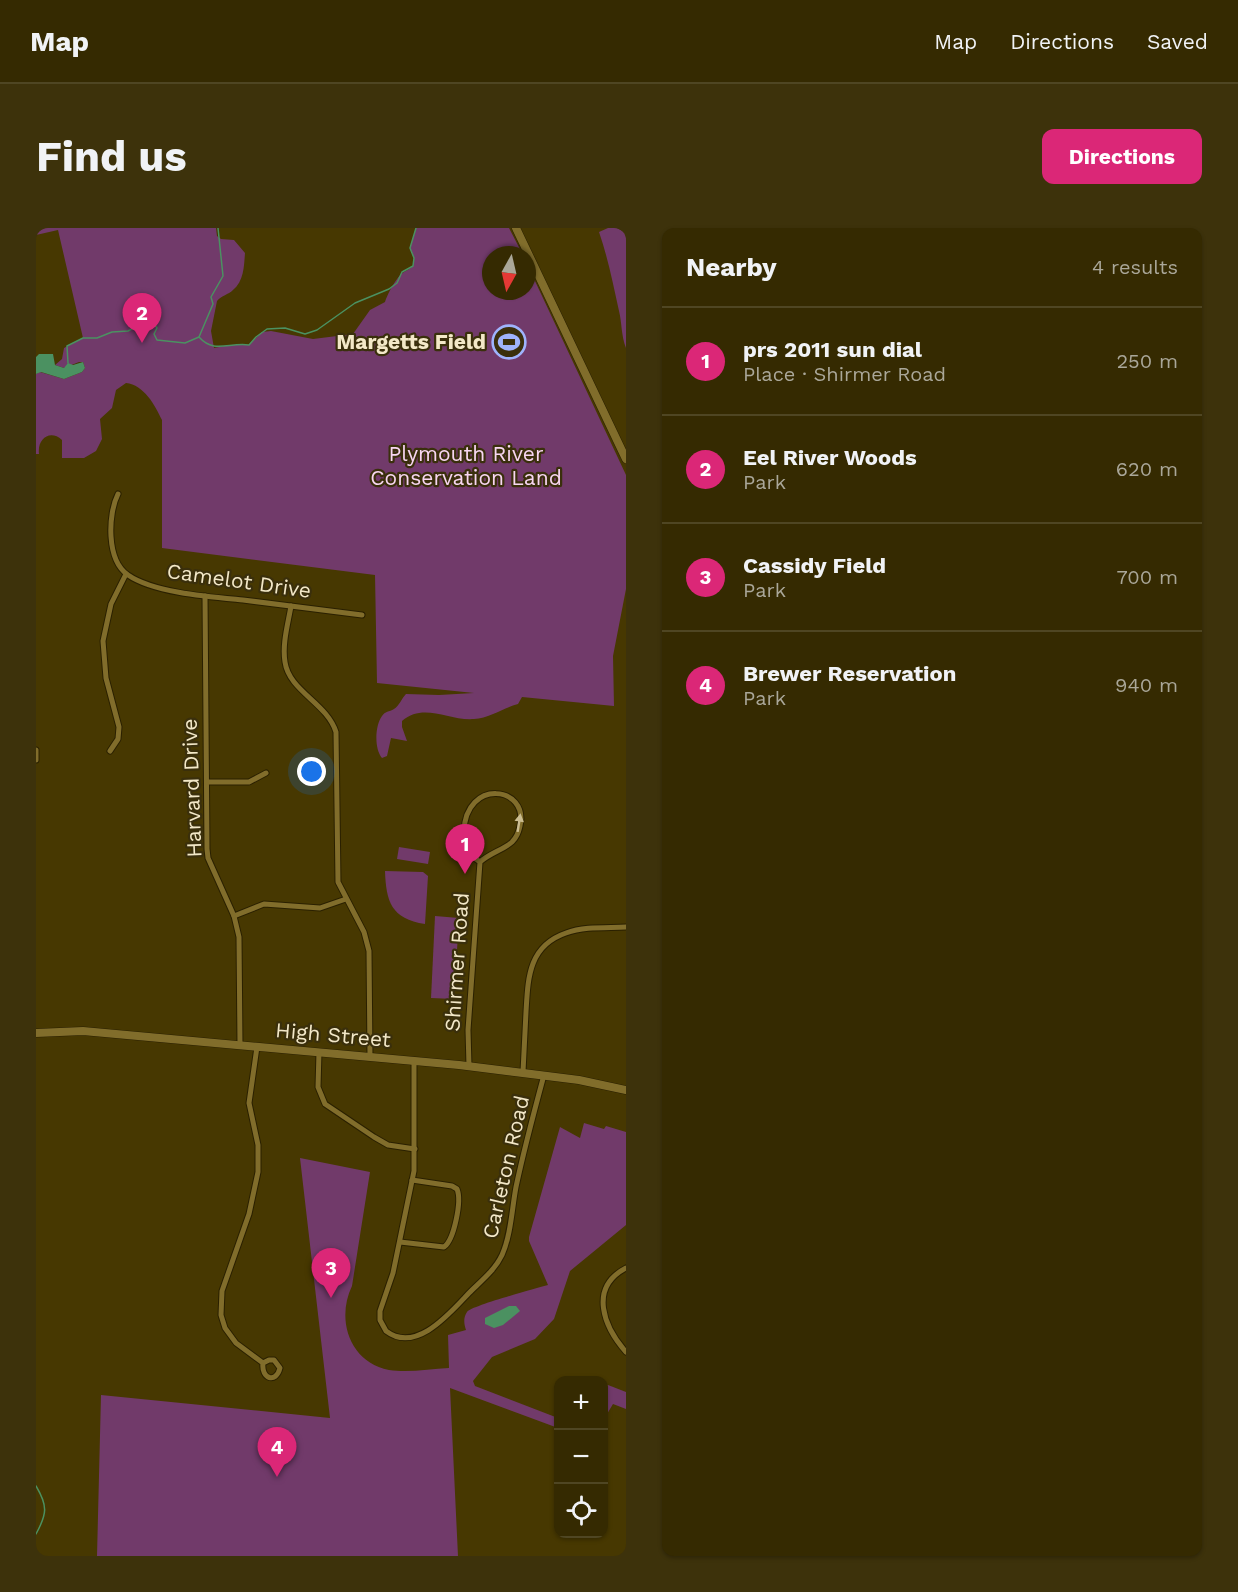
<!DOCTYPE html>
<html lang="en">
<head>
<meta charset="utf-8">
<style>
  body { margin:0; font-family:"Work Sans",sans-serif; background:#3d320b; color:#f1f3f6 }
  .controls { position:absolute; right:18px; bottom:18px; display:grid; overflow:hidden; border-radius:12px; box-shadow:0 2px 4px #0004 }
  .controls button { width:54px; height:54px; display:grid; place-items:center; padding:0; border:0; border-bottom:2px solid #4f4623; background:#352a01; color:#f1f3f6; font:30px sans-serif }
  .compass { position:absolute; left:446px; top:18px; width:54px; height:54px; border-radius:50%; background:#352a01; box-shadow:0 2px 4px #0004; rotate:188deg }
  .you { position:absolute; left:276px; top:544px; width:21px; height:21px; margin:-15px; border:4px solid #fff; border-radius:50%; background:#1a73e8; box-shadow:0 0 0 9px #1a73e833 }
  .badge { display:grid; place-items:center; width:39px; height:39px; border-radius:50%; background:#db2777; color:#fff; font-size:20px; font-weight:700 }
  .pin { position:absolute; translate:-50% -50px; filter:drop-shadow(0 2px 3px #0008) }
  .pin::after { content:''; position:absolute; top:32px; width:21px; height:18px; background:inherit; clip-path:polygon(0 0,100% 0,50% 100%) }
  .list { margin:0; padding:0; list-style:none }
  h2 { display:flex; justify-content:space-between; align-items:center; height:78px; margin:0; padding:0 24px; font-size:26px }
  h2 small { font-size:20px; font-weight:400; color:#aaa799 }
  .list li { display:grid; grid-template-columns:39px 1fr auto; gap:18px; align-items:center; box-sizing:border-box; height:108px; padding:0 24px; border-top:2px solid #4f4623 }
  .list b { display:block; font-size:22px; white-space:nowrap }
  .list p { margin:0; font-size:20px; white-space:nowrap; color:#aaa799 }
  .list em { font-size:20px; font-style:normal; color:#aaa799 }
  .icon { flex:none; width:33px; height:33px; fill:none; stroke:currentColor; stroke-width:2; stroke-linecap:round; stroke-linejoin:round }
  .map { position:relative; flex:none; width:590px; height:1328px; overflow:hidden; border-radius:12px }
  header { display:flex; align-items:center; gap:36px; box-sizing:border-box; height:84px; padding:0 30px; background:#352a01; border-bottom:2px solid #4f4623 }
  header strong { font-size:28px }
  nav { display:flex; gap:33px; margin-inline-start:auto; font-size:21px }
  .intro { display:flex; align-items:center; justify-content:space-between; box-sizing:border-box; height:144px; padding:0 36px }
  h1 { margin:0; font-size:42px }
  .button { padding:15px 27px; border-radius:12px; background:#db2777; color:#fff; font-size:21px; font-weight:700 }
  main { display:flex; gap:36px; padding:0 36px }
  aside { flex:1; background:#352a01; border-radius:12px; box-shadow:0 2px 4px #0004 }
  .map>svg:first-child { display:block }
</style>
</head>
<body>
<header>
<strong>Map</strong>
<nav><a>Map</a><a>Directions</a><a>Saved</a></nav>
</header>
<div class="intro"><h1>Find us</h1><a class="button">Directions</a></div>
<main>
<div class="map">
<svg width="590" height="1328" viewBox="0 0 590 1328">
  <rect width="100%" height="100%" fill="#473801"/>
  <!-- green -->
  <g fill="#713a6a">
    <path d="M0 0H180L181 8 185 11 198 12 209 25C208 38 208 53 197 62 192 67 186 67 181 73L175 103 178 120 193 117H213L226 104 235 103 277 111 317 106 334 82 349 74C352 65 361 48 368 44 371 42 374 41 377 38L378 30 374 20 380 0H473L487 27H455V63H491V36L590 247V361L577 428 578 478 486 469 482 476C467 480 454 490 438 491 412 493 388 474 366 493V499L371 513 355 510 351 528 346 530C338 521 339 497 346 488 349 483 353 484 358 481 363 478 366 470 370 466L403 467 438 465 341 455 339 347 126 320V192C119 177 108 157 90 155L80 162 76 180 64 191 66 211 60 223 48 230H26V212C14 201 1 211 3 226H0V146L4 144 28 151 46 144 49 140 47 134H43L28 140 19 137 26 131 28 120 47 110 22 2 0 7Z"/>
    <path d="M572 0H581L590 5V120C585 107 586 95 583 83 577 56 572 30 563 4Z"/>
    <path d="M363 619 394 624 392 636 361 631Z"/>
    <path d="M349 643 387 644 392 648 389 696C355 691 350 673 349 643Z"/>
    <path d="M399 688 423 690 418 771 395 770Z"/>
    <path d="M548 895 568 901 570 898 590 904V997L534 1043 518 1091 499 1111 456 1129 437 1153 439 1158 522 1190V1200L414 1160 422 1328H61L65 1167 294 1190 264 930 334 944 316 1058C300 1091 313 1134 353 1142 372 1145 394 1141 413 1140L412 1107 430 1102C428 1096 427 1090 431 1084 435 1078 498 1061 512 1057L493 1013V1009L524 899 544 910Z"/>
    <path d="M572 1157 590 1164V1181L577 1176 568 1191V1160Z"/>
  </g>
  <!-- water -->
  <g fill="#4b9161">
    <path d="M3 126H17L19 137 28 140 32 135 37 137 47 134 49 140 46 144 28 151 5 144 0 146V129Z"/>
    <path d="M473 1078H480L484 1083 467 1097 458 1100 449 1096V1090Z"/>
  </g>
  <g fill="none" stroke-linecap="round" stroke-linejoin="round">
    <!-- stream -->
    <g stroke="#4b9161" stroke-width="1.5">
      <path d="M163 109 177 76 175 69 187 48 182 0"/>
      <path d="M32 135 31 118 47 110H61L76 104 92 103 107 95 119 97 121 100 118 106 121 112 149 115 163 109C178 126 193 114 213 117L220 109 231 101 249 100 269 106 281 102 319 75 353 61 361 55 366 44 377 38 378 30 374 20 380 0"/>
      <path d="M0 1258C12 1278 11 1286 0 1306"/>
    </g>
    <!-- street casing -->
    <g stroke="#2a2000" stroke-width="7">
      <g id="street">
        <path d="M82 266C72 286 70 332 92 347 118 365 175 369 207 372 247 377 286 382 326 387"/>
        <path d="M169 368 171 621 172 630 198 688 203 709 204 817"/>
        <path d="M255 378C252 396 246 416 249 434 253 463 291 475 300 504L302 654 328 704 333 723 334 829"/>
        <path d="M0 522V532"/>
        <path d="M74 523 82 511 83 499 70 450 67 413 75 376 90 346"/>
        <path d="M171 554H213L230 545"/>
        <path d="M198 688 228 676 284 680 310 671"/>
        <path d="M221 819 213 875 222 917V944L213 986 186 1063 185 1087 189 1100 200 1115 227 1135C225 1151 240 1156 244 1140L238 1132H233L227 1135"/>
        <path d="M283 824 282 859 289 876 338 909 352 917 379 921"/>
        <path d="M378 833V943L357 1045 344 1083V1092L350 1103C380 1126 414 1085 433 1065 445 1053 459 1042 466 1027 475 1007 476 980 480 959 488 921 498 884 508 847"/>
        <path d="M433 838 432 802 444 634C454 625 467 622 476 614 480 610 483 603 484 598 493 558 430 550 428 603 427 617 432 626 444 634"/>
        <path d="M487 844C488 824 489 804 490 784 492 751 492 718 530 705 549 698 571 700 590 699"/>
        <path d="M364 1014 408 1019C418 1012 426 973 421 961L416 958 376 952"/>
        <path d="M590 1040C552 1060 568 1099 590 1124"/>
      </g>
    </g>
    <!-- secondary casing -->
    <g stroke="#2a2000" stroke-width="9">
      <g id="secondary">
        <path d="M480 0 590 231"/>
        <path d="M0 805 47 803 423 837 543 852 590 862"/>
      </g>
    </g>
    <!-- street -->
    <use href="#street" stroke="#816d2b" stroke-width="5"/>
    <!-- secondary -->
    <use href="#secondary" stroke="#816d2b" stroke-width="8"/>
  </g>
  <!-- one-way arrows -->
  <defs><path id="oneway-solid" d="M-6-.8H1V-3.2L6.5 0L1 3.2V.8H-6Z" transform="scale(1.5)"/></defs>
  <use fill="#cbbd91" href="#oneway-solid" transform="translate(483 595) rotate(-81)"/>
  <!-- icons -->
  <defs>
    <g id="stadium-ring" transform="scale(1.725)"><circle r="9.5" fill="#3a2f0c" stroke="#9fb3fd" stroke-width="1.5"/><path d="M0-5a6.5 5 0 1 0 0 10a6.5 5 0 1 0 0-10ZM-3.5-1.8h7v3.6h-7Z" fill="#9fb3fd"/></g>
  </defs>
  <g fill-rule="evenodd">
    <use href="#stadium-ring" x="473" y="114"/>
  </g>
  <g text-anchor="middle" stroke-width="4.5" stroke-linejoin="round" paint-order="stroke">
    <!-- poi labels -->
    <g font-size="21" font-weight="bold" fill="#f3e8c8" stroke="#3a2f0c" text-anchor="end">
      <text x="450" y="121">Margetts Field</text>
    </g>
    <!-- park labels -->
    <g font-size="21" fill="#f8d6f2" stroke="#3a2f0c">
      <text x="430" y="233">Plymouth River<tspan x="430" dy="24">Conservation Land</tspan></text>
    </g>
    <!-- street labels -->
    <g font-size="21" fill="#f3e8c8" stroke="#3a2f0c">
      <text transform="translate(203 353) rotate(8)" y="7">Camelot Drive</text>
      <text transform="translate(156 560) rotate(-92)" y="7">Harvard Drive</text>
      <text transform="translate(421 734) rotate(-86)" y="7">Shirmer Road</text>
      <text transform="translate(297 807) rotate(5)" y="7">High Street</text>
      <text transform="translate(470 939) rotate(-77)" y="7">Carleton Road</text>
    </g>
  </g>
</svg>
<div class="controls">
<button>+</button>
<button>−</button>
<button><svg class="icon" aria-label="locate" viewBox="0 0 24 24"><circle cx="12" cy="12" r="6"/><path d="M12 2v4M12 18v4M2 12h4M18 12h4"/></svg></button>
</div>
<svg class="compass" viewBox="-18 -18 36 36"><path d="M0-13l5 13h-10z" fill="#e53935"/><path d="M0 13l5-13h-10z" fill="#aaa799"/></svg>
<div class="you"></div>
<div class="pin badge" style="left:429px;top:646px">1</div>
<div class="pin badge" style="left:106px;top:115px">2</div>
<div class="pin badge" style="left:295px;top:1070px">3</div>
<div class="pin badge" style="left:241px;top:1249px">4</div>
</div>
<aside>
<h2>Nearby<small>4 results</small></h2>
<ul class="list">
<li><span class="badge">1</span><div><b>prs 2011 sun dial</b><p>Place · Shirmer Road</p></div><em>250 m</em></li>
<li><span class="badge">2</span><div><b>Eel River Woods</b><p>Park</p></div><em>620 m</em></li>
<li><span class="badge">3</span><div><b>Cassidy Field</b><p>Park</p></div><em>700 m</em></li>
<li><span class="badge">4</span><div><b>Brewer Reservation</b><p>Park</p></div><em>940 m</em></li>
</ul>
</aside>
</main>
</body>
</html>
